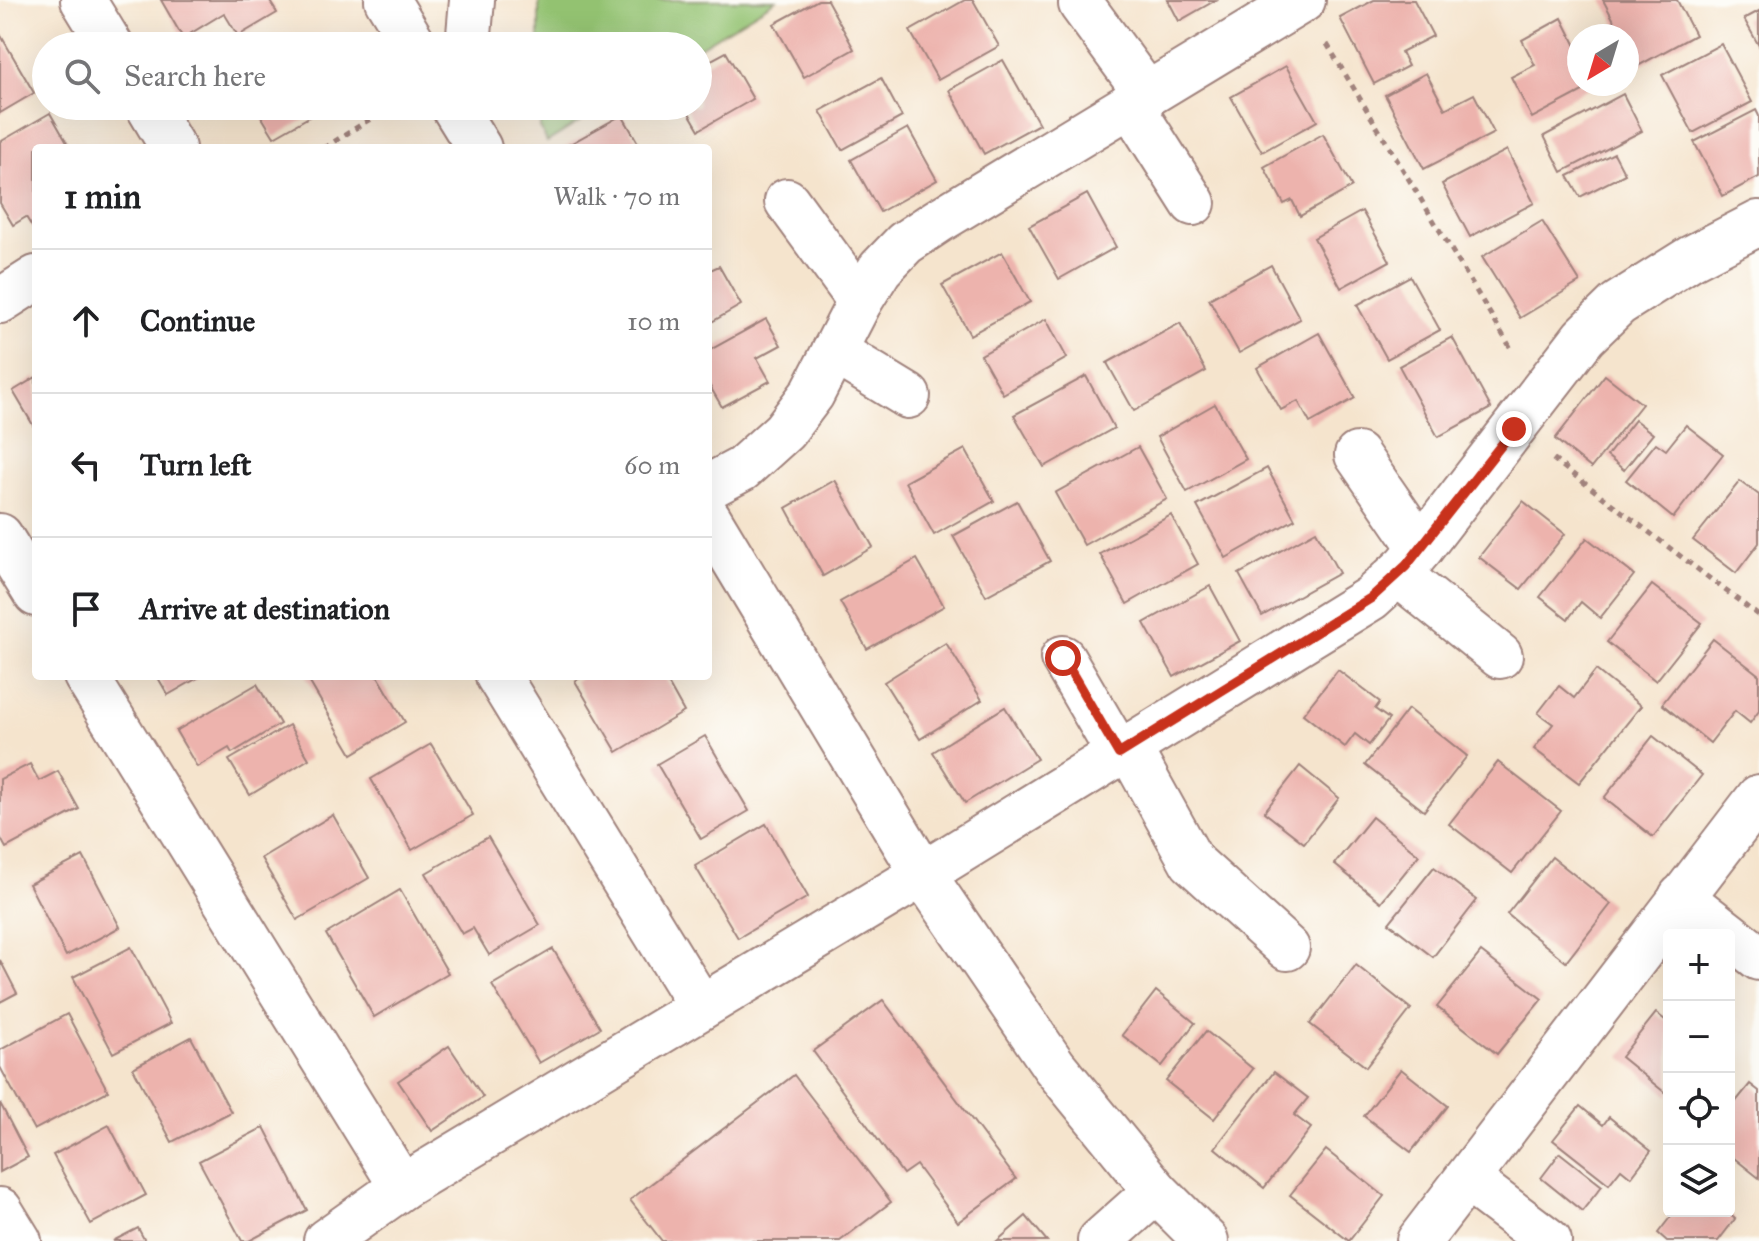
<!DOCTYPE html>
<html lang="en">
<head>
<meta charset="utf-8">
<style>
  body { margin:0; font-family:"IM FELL Great Primer",serif; background:#f6f6f6; color:#202124 }
  .controls { position:absolute; right:24px; bottom:24px; display:grid; overflow:hidden; border-radius:8px; box-shadow:0 8px 32px #0002 }
  .controls button { width:72px; height:72px; display:grid; place-items:center; padding:0; border:0; border-bottom:2px solid #e0e0e0; background:#fff; color:#202124; font:40px sans-serif }
  .compass { position:absolute; left:1567px; top:24px; width:72px; height:72px; border-radius:50%; background:#fff; box-shadow:0 8px 32px #0002; rotate:218deg }
  .stop { position:absolute; width:24px; height:24px; margin:-18px; border:6px solid #c8321e; border-radius:50%; background:#fff }
  .stop.end { background:#c8321e; border-color:#fff; box-shadow:0 2px 8px #0008 }
  .list { margin:0; padding:0; list-style:none }
  h2 { display:flex; justify-content:space-between; align-items:center; height:104px; margin:0; padding:0 32px; font-size:34px }
  h2 small { font-size:26px; font-weight:400; color:#757577 }
  .list li { display:grid; grid-template-columns:52px 1fr auto; gap:24px; align-items:center; box-sizing:border-box; height:144px; padding:0 32px; border-top:2px solid #e0e0e0 }
  .list b { display:block; font-size:30px; white-space:nowrap }
  .list em { font-size:26px; font-style:normal; color:#757577 }
  .icon { flex:none; width:44px; height:44px; fill:none; stroke:currentColor; stroke-width:2; stroke-linecap:round; stroke-linejoin:round }
  .map { position:relative; flex:none; width:1759px; height:1241px; overflow:hidden }
  .search { position:absolute; background:#fff; box-shadow:0 8px 32px #0002; left:32px; top:32px; width:680px; height:88px; display:flex; align-items:center; gap:20px; box-sizing:border-box; padding:0 28px; border-radius:44px; color:#757577; font-size:30px }
  .panel { position:absolute; background:#fff; box-shadow:0 8px 32px #0002; left:32px; top:144px; width:680px; height:536px; border-radius:8px }
  .map>svg:first-child { display:block }
</style>
</head>
<body>
<div class="map">
<svg width="1759" height="1241" viewBox="0 0 1759 1241">
  <rect width="100%" height="100%" fill="#fdfcf7"/>
  <filter id="ink" filterUnits="userSpaceOnUse"><feTurbulence type="fractalNoise" baseFrequency=".0125" numOctaves="2"/><feDisplacementMap in="SourceGraphic" scale="16" xChannelSelector="R" yChannelSelector="G"/><feConvolveMatrix kernelMatrix="1 2 1 2 8 2 1 2 1" color-interpolation-filters="sRGB"/></filter>
  <filter id="wash" filterUnits="userSpaceOnUse"><feTurbulence type="fractalNoise" baseFrequency=".006" numOctaves="4" result="noise"/><feDisplacementMap in="SourceGraphic" scale="32" xChannelSelector="R" yChannelSelector="G"/><feGaussianBlur stdDeviation="1.8" result="paint"/><feColorMatrix in="noise" values="0 0 0 0 0 0 0 0 0 0 0 0 0 0 0 0 0 1.4 0 .05"/><feComposite in="paint" operator="in"/></filter>
  <g filter="url(#wash)">
    <rect width="100%" height="100%" fill="#f5e4cd"/>
    <!-- green -->
    <g fill="#93c271" stroke="#6e704e" stroke-width="2">
      <path d="M539 0H776L698 48V46H539Z"/>
      <path d="M540 106H605L547 142 540 128Z"/>
    </g>
    <g id="blocks">
      <!-- building -->
      <g fill="#edb3ad">
        <path d="M161 0H269L277 13 238 36 224 13 183 38Z"/>
        <path d="M818 0H827L854 49 804 77 774 24Z"/>
        <path d="M965 0H973L999 46 938 80 910 31Z"/>
        <path d="M1168 0H1216L1179 21Z"/>
        <path d="M1374 0H1414L1433 36 1401 52 1408 66 1374 84 1340 18Z"/>
        <path d="M1603 0H1677L1695 35 1638 66 1627 46V36H1622Z"/>
        <path d="M1759 11V46L1744 19Z"/>
        <path d="M1562 18 1579 52V84H1596L1532 118 1511 77 1535 65 1522 40Z"/>
        <path d="M0 34 34 93 0 113Z"/>
        <path d="M1721 44 1752 102 1693 133 1662 75Z"/>
        <path d="M726 52 753 99 699 130 685 106H698V67Z"/>
        <path d="M1003 60 1039 124 984 154 949 90Z"/>
        <path d="M1286 66 1317 121 1262 152 1231 97Z"/>
        <path d="M1426 73 1445 109 1474 94 1494 133 1424 169 1385 95Z"/>
        <path d="M881 78 902 117 842 150 820 111Z"/>
        <path d="M1623 94 1642 131 1562 172 1544 136Z"/>
        <path d="M255 106H328L274 137Z"/>
        <path d="M1756 110 1759 116V177L1723 196 1694 142Z"/>
        <path d="M50 113 70 148H36V233L26 217 13 225 0 203V142Z"/>
        <path d="M622 115 641 148H563Z"/>
        <path d="M908 128 937 180 880 212 851 160Z"/>
        <path d="M1323 134 1352 187 1300 216 1292 200 1284 204 1264 167Z"/>
        <path d="M1507 150 1534 203 1470 237 1442 184Z"/>
        <path d="M1614 153 1625 174 1580 197 1568 176Z"/>
        <path d="M1087 194 1116 247 1059 279 1029 226Z"/>
        <path d="M1362 211 1390 261 1341 288 1314 238Z"/>
        <path d="M1542 221 1580 282 1520 318 1482 257Z"/>
        <path d="M1002 252 1030 302 970 335 942 285Z"/>
        <path d="M1271 265 1300 319 1239 353 1209 299Z"/>
        <path d="M719 266 741 305 708 324V271Z"/>
        <path d="M1410 276 1440 330 1387 359 1357 305Z"/>
        <path d="M766 319 781 345 757 358 770 381 722 407 708 383V351Z"/>
        <path d="M1046 319 1067 358 1003 394 981 355Z"/>
        <path d="M1180 323 1206 371 1134 411 1107 363Z"/>
        <path d="M1319 333 1355 398 1310 423 1298 401 1281 410 1257 368Z"/>
        <path d="M1452 337 1491 408 1438 437 1399 366Z"/>
        <path d="M1605 375 1642 404 1591 468 1555 439Z"/>
        <path d="M1086 376 1114 428 1044 467 1014 415Z"/>
        <path d="M36 377V430L13 391Z"/>
        <path d="M1215 404 1246 459 1187 492 1157 437Z"/>
        <path d="M1635 420 1653 434 1624 470 1607 456Z"/>
        <path d="M1686 425 1723 454 1673 518 1626 480 1656 443 1666 450Z"/>
        <path d="M1138 447 1167 499 1084 545 1055 493Z"/>
        <path d="M965 449 994 501 934 535 905 482Z"/>
        <path d="M1267 468 1295 519 1226 558 1197 506Z"/>
        <path d="M835 480 873 547 823 576 786 508Z"/>
        <path d="M1740 481 1759 495V543L1736 573 1693 540Z"/>
        <path d="M1017 501 1050 561 986 596 953 536Z"/>
        <path d="M1523 501 1565 534 1521 589 1479 557Z"/>
        <path d="M1171 515 1198 564 1127 604 1100 554Z"/>
        <path d="M1316 531 1339 573 1262 616 1239 574Z"/>
        <path d="M1587 538 1634 575 1600 618 1581 602 1568 619 1540 597Z"/>
        <path d="M917 559 944 606 867 649 840 602Z"/>
        <path d="M1652 585 1702 623 1656 681 1607 642Z"/>
        <path d="M1210 586 1240 641 1174 677 1144 623Z"/>
        <path d="M1713 639 1759 675V711L1750 723 1735 711 1710 743 1662 704Z"/>
        <path d="M946 643 982 700 920 739 884 682Z"/>
        <path d="M1338 670 1380 702 1375 709 1389 719 1369 745 1355 734 1345 747 1303 714Z"/>
        <path d="M1596 670 1641 706 1579 783 1534 749 1553 724 1538 713 1559 686 1574 698Z"/>
        <path d="M157 676H201L168 695Z"/>
        <path d="M306 676H378L405 722 352 754Z"/>
        <path d="M584 676H664L684 712 617 752 575 681Z"/>
        <path d="M257 684 280 724 232 753 229 748 197 767 176 731Z"/>
        <path d="M1005 707 1037 759 965 803 933 752Z"/>
        <path d="M1408 709 1467 756 1424 811 1365 765Z"/>
        <path d="M289 725 309 759 250 795 229 760Z"/>
        <path d="M705 736 749 811 701 839 657 764Z"/>
        <path d="M1653 736 1702 775 1653 837 1604 798Z"/>
        <path d="M431 744 473 815 412 850 371 779Z"/>
        <path d="M1498 762 1561 811 1512 873 1449 824Z"/>
        <path d="M30 764 39 781 58 771 79 809 6 848 0 837V779Z"/>
        <path d="M1300 766 1339 798 1304 843 1264 812Z"/>
        <path d="M333 815 369 878 297 920 261 858Z"/>
        <path d="M1372 817 1419 855 1381 902 1334 864Z"/>
        <path d="M766 824 808 897 738 938 695 866Z"/>
        <path d="M488 837 540 925 489 955 473 928 462 934 426 873Z"/>
        <path d="M83 856 120 927 66 956 29 884Z"/>
        <path d="M1552 857 1611 904 1566 962 1507 914Z"/>
        <path d="M1434 867 1477 900 1433 957 1389 923Z"/>
        <path d="M400 890 448 973 374 1017 326 934Z"/>
        <path d="M131 947 171 1023 113 1053 73 977Z"/>
        <path d="M553 949 600 1028 539 1063 492 985Z"/>
        <path d="M1481 952 1542 999 1497 1054 1437 1007Z"/>
        <path d="M0 960 17 993 0 1002Z"/>
        <path d="M1356 965 1411 1009 1366 1067 1310 1024Z"/>
        <path d="M1156 991 1195 1023 1162 1066 1122 1035Z"/>
        <path d="M883 1000 1016 1179 958 1222 916 1165 903 1174 813 1051Z"/>
        <path d="M1656 1013 1669 1023V1096L1621 1057Z"/>
        <path d="M67 1014 108 1091 34 1130 0 1067V1050Z"/>
        <path d="M1206 1031 1253 1069 1214 1119 1166 1081Z"/>
        <path d="M191 1037 231 1112 172 1142 133 1068Z"/>
        <path d="M449 1046 483 1097 432 1131 398 1081Z"/>
        <path d="M1401 1069 1448 1106 1411 1152 1364 1116Z"/>
        <path d="M1274 1072 1308 1098 1294 1115 1311 1128 1264 1188 1215 1148Z"/>
        <path d="M794 1075 891 1202 840 1241H662L630 1200Z"/>
        <path d="M1750 1084 1759 1091V1178L1729 1154V1110Z"/>
        <path d="M0 1103 28 1157 0 1172Z"/>
        <path d="M1580 1106 1603 1125 1609 1117 1651 1151 1631 1177 1621 1169 1609 1184 1553 1140Z"/>
        <path d="M109 1125 146 1195 91 1224 53 1155Z"/>
        <path d="M264 1127 307 1210 249 1241H242L199 1161Z"/>
        <path d="M1326 1150 1384 1196 1349 1241 1290 1195Z"/>
        <path d="M1560 1153 1602 1186 1582 1211 1541 1178Z"/>
        <path d="M1675 1211H1726L1735 1219 1718 1241H1667L1658 1233Z"/>
        <path d="M1026 1216 1047 1241H997Z"/>
        <path d="M138 1228 145 1241H113Z"/>
      </g>
    </g>
  </g>
  <g filter="url(#ink)">
    <use href="#blocks" fill-opacity="0" stroke="#a0827c" stroke-width="2"/>
    <g fill="none" stroke-linecap="round" stroke-linejoin="round">
      <!-- minor casing -->
      <g stroke="#a0827c" stroke-width="48">
        <g id="minor">
          <path d="M83 0 111 46"/>
          <path d="M387 0 415 46"/>
          <path d="M1081 4 1147 94"/>
          <path d="M468 46 472 0"/>
          <path d="M1130 104 1193 203"/>
          <path d="M148 106 173 148"/>
          <path d="M453 106 479 148"/>
          <path d="M787 201 860 301"/>
          <path d="M0 301 36 278"/>
          <path d="M834 351 908 396"/>
          <path d="M1357 455 1421 548"/>
          <path d="M708 487 742 469 784 431 812 394 860 301 880 269 905 243 938 221 1303 0"/>
          <path d="M708 517 923 874 1054 1066 1156 1191 1206 1241"/>
          <path d="M0 536 36 594"/>
          <path d="M1398 574 1500 656"/>
          <path d="M1063 658 1119 754"/>
          <path d="M86 676 402 1187"/>
          <path d="M498 676 701 1007"/>
          <path d="M1129 748 1192 862 1287 948"/>
          <path d="M1681 897 1759 958"/>
          <path d="M1467 1179 1549 1241"/>
          <path d="M0 1210 19 1241"/>
          <path d="M326 1241 402 1187 923 874 1371 598 1406 566 1421 548 1584 337 1618 304 1691 258 1759 223"/>
          <path d="M1100 1241 1156 1191"/>
          <path d="M1419 1241 1759 797"/>
        </g>
      </g>
      <!-- path -->
      <g stroke="#a0827c" stroke-width="5" stroke-dasharray="6 6" stroke-linecap="butt">
        <path d="M1327 44 1512 350"/>
        <path d="M324 148 391 106"/>
        <path d="M1553 459 1759 616"/>
      </g>
      <!-- minor -->
      <use href="#minor" stroke="#fff" stroke-width="44"/>
    </g>
  </g>
  <g fill="none" stroke-linecap="round" stroke-linejoin="round" filter="url(#ink)">
    <!-- route -->
    <path stroke="#c8321e" stroke-width="10" d="M1063 658 1119 754 1371 598 1406 566 1514 429"/>
  </g>
</svg>
<div class="controls">
<button>+</button>
<button>−</button>
<button><svg class="icon" aria-label="locate" viewBox="0 0 24 24"><circle cx="12" cy="12" r="6"/><path d="M12 2v4M12 18v4M2 12h4M18 12h4"/></svg></button>
<button><svg class="icon" aria-label="layers" viewBox="0 0 24 24"><path d="M12 4l9 5-9 5-9-5zM3 14l9 5 9-5"/></svg></button>
</div>
<svg class="compass" viewBox="-18 -18 36 36"><path d="M0-13l5 13h-10z" fill="#e53935"/><path d="M0 13l5-13h-10z" fill="#757577"/></svg>
<div class="stop" style="left:1063px;top:658px"></div>
<div class="stop end" style="left:1514px;top:429px"></div>
<div class="search"><svg class="icon" aria-label="search" viewBox="0 0 24 24"><circle cx="10" cy="10" r="6"/><path d="M15 15l6 6"/></svg>Search here</div>
<section class="panel">
<h2>1 min<small>Walk · 70 m</small></h2>
<ul class="list">
<li><svg class="icon" aria-label="ahead" viewBox="0 0 24 24"><path d="M12 20V5M6 11l6-6 6 6"/></svg><div><b>Continue</b></div><em>10 m</em></li>
<li><svg class="icon" aria-label="left" viewBox="0 0 24 24"><path d="M17 20v-9H6M10 6l-5 5 5 5"/></svg><div><b>Turn left</b></div><em>60 m</em></li>
<li><svg class="icon" aria-label="arrive" viewBox="0 0 24 24"><path d="M6 21V4h12l-3 4 3 4H6"/></svg><div><b>Arrive at destination</b></div></li>
</ul>
</section>
</div>
</body>
</html>
